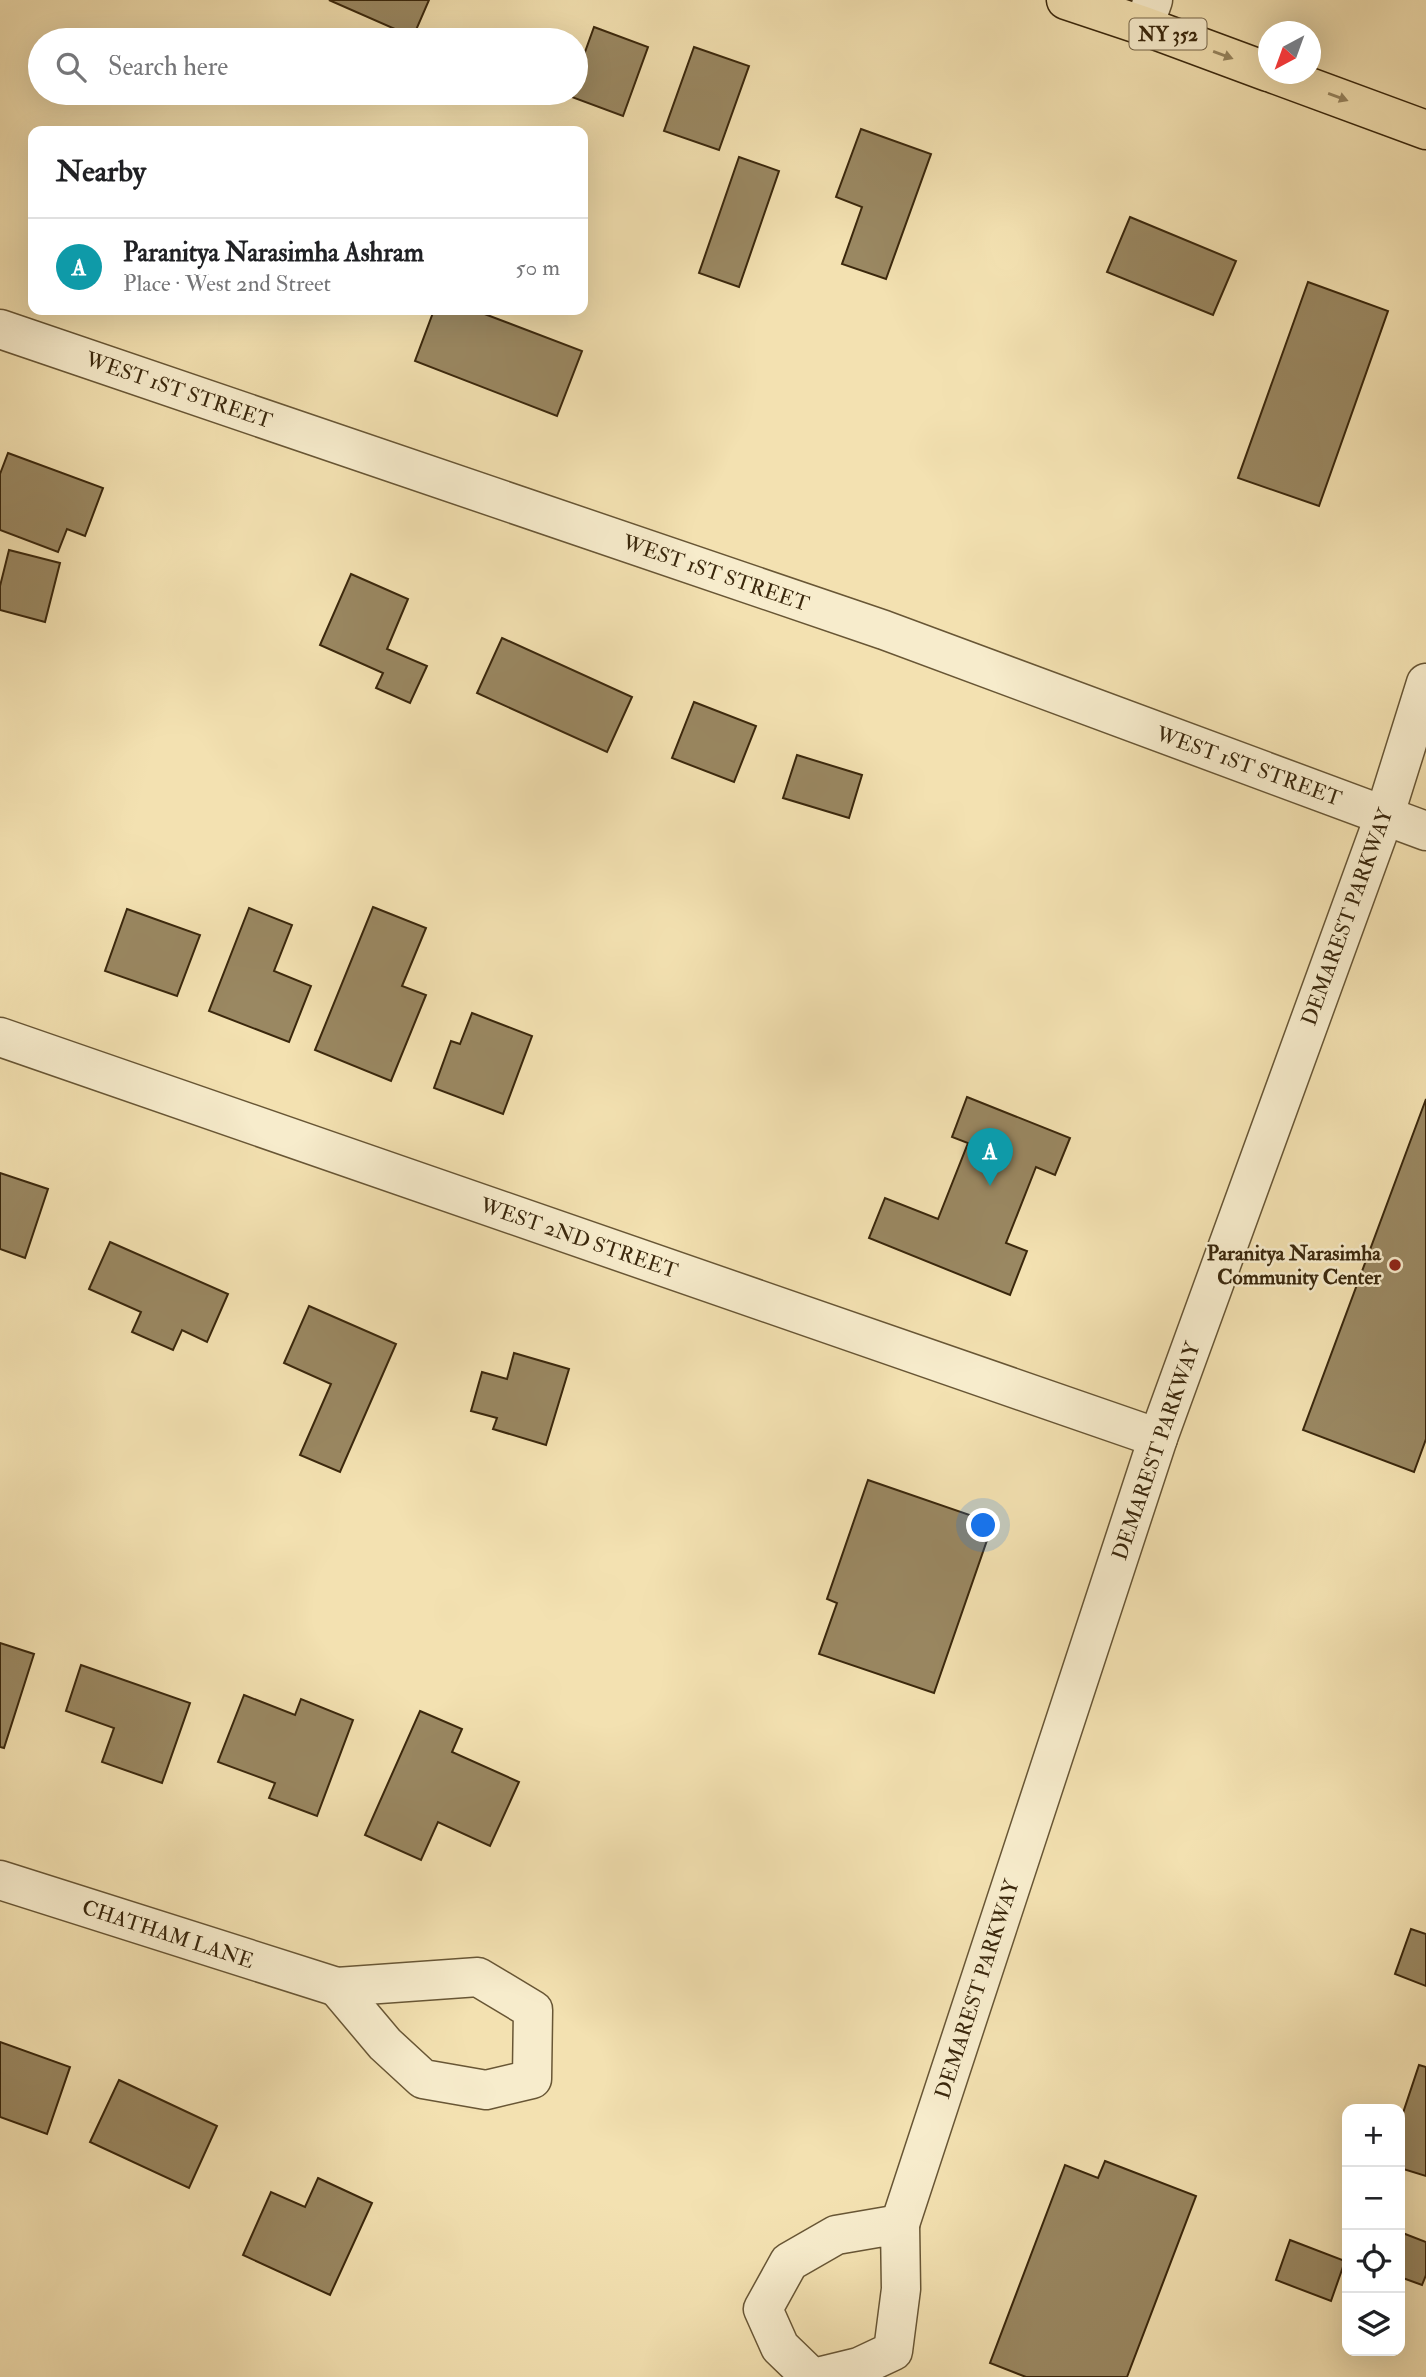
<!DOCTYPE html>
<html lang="en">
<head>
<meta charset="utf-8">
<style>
  body { margin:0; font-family:"IM FELL Double Pica",serif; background:#f6f6f6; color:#202124 }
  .controls { position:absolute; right:21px; bottom:21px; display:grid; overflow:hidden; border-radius:14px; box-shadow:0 7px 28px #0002 }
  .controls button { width:63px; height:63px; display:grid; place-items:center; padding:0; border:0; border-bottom:2px solid #e0e0e0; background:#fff; color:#202124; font:35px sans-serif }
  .compass { position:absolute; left:1258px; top:21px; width:63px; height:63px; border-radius:50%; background:#fff; box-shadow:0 7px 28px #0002; rotate:221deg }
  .you { position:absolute; left:984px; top:1526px; width:24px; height:24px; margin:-18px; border:5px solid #fff; border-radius:50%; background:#1a73e8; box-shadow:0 0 0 10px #1a73e833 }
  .badge { display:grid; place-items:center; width:46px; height:46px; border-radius:50%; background:#8f2418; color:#fff; font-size:23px; font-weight:700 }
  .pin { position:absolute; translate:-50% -58px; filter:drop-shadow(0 2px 4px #0008) }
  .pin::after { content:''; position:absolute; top:37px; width:24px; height:21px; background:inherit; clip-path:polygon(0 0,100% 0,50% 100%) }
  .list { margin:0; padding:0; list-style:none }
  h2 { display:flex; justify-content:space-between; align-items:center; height:91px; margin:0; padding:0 28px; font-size:30px }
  h2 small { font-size:23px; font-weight:400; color:#757577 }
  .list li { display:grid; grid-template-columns:46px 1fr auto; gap:21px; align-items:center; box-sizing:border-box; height:98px; padding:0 28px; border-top:2px solid #e0e0e0 }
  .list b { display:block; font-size:26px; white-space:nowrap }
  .list p { margin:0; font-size:23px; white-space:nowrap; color:#757577 }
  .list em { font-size:23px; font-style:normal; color:#757577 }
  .icon { flex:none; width:38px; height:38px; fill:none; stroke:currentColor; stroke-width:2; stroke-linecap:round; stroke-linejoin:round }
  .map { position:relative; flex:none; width:1426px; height:2377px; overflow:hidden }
  .search { position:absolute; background:#fff; box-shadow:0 7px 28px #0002; left:28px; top:28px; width:560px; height:77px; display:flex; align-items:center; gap:18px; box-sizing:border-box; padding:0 24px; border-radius:38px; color:#757577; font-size:26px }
  .panel { position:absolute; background:#fff; box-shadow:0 7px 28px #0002; left:28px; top:126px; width:560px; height:189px; border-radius:14px }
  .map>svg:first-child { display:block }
</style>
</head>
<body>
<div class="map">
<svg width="1426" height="2377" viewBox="0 0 1426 2377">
  <rect width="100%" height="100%" fill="#f3e1b1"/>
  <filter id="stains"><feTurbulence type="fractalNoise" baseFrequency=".00286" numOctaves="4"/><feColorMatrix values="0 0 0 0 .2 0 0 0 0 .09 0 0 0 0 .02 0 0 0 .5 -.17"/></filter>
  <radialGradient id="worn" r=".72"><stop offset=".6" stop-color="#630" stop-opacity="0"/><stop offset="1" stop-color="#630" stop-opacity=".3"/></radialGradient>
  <!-- building -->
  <g fill="#9a8862" stroke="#3a270c" stroke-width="2">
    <path d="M329 0H429L413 37Z"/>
    <path d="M594 27 648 47 623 116 569 96 570 93H576V77Z"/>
    <path d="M694 47 749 66 719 150 664 131Z"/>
    <path d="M861 129 931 154 886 279 842 264 862 207 836 197Z"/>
    <path d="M739 157 779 171 739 287 699 273Z"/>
    <path d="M1130 217 1236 261 1213 315 1107 272Z"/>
    <path d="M1308 282 1388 311 1319 506 1238 478Z"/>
    <path d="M434 310H474L582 351 557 416 415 361Z"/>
    <path d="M8 453 103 488 85 536 67 529 58 552 0 530V474Z"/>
    <path d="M9 550 60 563 45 622 0 610V586Z"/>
    <path d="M351 574 408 599 387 649 427 666 410 703 376 688 383 673 320 645Z"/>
    <path d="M502 638 632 697 607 752 477 693Z"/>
    <path d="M694 702 756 726 734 782 672 758Z"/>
    <path d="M797 755 862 775 849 818 783 798Z"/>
    <path d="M373 907 426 928 402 986 426 995 391 1081 315 1050Z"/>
    <path d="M249 908 292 925 274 971 311 986 289 1042 209 1011Z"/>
    <path d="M127 909 200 935 177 996 105 971Z"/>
    <path d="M472 1013 532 1036 503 1114 434 1088 451 1041 460 1044Z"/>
    <path d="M967 1097 1070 1138 1055 1175 1036 1167 1006 1243 1027 1251 1010 1295 869 1238 885 1198 938 1219 968 1143 952 1137Z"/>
    <path d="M1426 1099V1439L1414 1472 1303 1430Z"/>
    <path d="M0 1173 48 1189 25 1258 0 1249Z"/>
    <path d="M110 1242 228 1294 207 1342 182 1330 173 1350 132 1332 141 1312 89 1289Z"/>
    <path d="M309 1306 396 1344 340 1472 300 1455 331 1384 284 1363Z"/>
    <path d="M514 1353 569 1369 546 1445 493 1429 497 1418 471 1411 482 1372 507 1379Z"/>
    <path d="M868 1480 993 1523 934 1693 819 1654 837 1603 827 1599Z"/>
    <path d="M0 1643 34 1654 4 1748 0 1747Z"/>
    <path d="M81 1665 190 1703 162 1783 102 1762 114 1728 66 1711Z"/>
    <path d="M244 1695 295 1715 301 1699 353 1720 317 1816 269 1798 275 1783 218 1762Z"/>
    <path d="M420 1711 462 1729 452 1752 519 1782 490 1846 438 1822 421 1860 365 1835Z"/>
    <path d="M1411 1929 1426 1934V1986L1395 1974Z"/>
    <path d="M0 2042 70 2067 47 2134 0 2117Z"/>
    <path d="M1419 2065 1426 2067V2176L1400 2168V2122Z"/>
    <path d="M119 2080 217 2126 189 2188 90 2142Z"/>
    <path d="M1105 2161 1196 2196 1127 2377H1026L990 2363 1065 2165 1098 2178Z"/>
    <path d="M318 2178 372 2203 330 2295 243 2255 271 2192 305 2207Z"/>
    <path d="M1400 2232 1426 2242V2275L1422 2285 1400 2277Z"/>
    <path d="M1290 2240 1345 2261 1331 2301 1276 2280Z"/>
  </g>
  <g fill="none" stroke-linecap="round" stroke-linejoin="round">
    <!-- minor casing -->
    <g stroke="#685635" stroke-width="41">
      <g id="minor">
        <path d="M1144 26 1153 0"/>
        <path d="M0 329 884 630 1426 831"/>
        <path d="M0 1037 1158 1438"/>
        <path d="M0 1880 337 1987"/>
        <path d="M478 1977 533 2010 532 2079 486 2090 423 2079 385 2044 337 1987Z"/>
        <path d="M900 2224 1158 1438 1384 817 1426 683"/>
        <path d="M811 2377 780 2347 763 2309 789 2262 836 2235 900 2224 901 2289 893 2351 859 2367 818 2377"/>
      </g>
    </g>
    <!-- primary casing -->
    <g stroke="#3a270c" stroke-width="41">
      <g id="primary">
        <path d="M1066 0 1144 26 1268 72"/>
        <path d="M1274 74 1426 130"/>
      </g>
    </g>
    <!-- minor -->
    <use href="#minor" stroke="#f7eccc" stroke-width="38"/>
    <!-- primary -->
    <use href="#primary" stroke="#f3e1b1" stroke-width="38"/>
  </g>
  <!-- one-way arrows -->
  <defs><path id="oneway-solid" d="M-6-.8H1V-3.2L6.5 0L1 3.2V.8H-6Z" transform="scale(1.75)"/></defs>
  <g fill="#96845e">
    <use href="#oneway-solid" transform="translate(1223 55) rotate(20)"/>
    <use href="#oneway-solid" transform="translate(1338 97) rotate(20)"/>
  </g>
  <!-- markers -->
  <circle fill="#8f2418" stroke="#f7eccc" stroke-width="2.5" cx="1395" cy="1265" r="7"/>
  <g text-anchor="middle" stroke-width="5" stroke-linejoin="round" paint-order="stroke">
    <!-- shield labels -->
    <rect fill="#f7eccc" stroke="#736246" stroke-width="2" x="1129.5" y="18.5" width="77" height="31" rx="5"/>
    <g font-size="19" font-weight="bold" fill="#3a270c">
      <text x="1168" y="41">NY 352</text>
    </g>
    <!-- street labels -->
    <g font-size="21" fill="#3a270c" stroke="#f7eccc">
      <text transform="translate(179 390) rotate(19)" y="7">WEST 1ST STREET</text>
      <text transform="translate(716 573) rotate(19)" y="7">WEST 1ST STREET</text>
      <text transform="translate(1249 766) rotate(20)" y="7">WEST 1ST STREET</text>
      <text transform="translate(1347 917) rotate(-70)" y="7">DEMAREST PARKWAY</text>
      <text transform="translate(579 1238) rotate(19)" y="7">WEST 2ND STREET</text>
      <text transform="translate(1156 1451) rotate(-71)" y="7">DEMAREST PARKWAY</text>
      <text transform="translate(168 1934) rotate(18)" y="7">CHATHAM LANE</text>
      <text transform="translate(977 1989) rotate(-72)" y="7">DEMAREST PARKWAY</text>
    </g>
    <!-- poi labels -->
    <g font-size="21" font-weight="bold" fill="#3a270c" stroke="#f7eccc" text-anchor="end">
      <text x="1381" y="1260">Paranitya Narasimha<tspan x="1381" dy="24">Community Center</tspan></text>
    </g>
  </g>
  <rect width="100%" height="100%" filter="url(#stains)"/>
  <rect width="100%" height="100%" fill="url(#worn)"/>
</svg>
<div class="controls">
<button>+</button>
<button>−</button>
<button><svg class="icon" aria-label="locate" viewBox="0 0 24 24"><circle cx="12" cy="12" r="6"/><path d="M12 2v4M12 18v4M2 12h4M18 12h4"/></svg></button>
<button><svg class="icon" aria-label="layers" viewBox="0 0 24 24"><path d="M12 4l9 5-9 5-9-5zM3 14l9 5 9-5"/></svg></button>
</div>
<svg class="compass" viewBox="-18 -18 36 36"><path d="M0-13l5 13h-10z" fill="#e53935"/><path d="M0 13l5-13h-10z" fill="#757577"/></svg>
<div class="you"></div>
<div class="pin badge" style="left:990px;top:1186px;background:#0f9aa8">A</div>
<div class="search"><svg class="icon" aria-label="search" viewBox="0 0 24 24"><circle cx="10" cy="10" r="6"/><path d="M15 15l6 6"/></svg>Search here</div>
<section class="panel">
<h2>Nearby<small></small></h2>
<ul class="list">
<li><span class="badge" style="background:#0f9aa8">A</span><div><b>Paranitya Narasimha Ashram</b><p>Place · West 2nd Street</p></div><em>50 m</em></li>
</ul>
</section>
</div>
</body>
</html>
